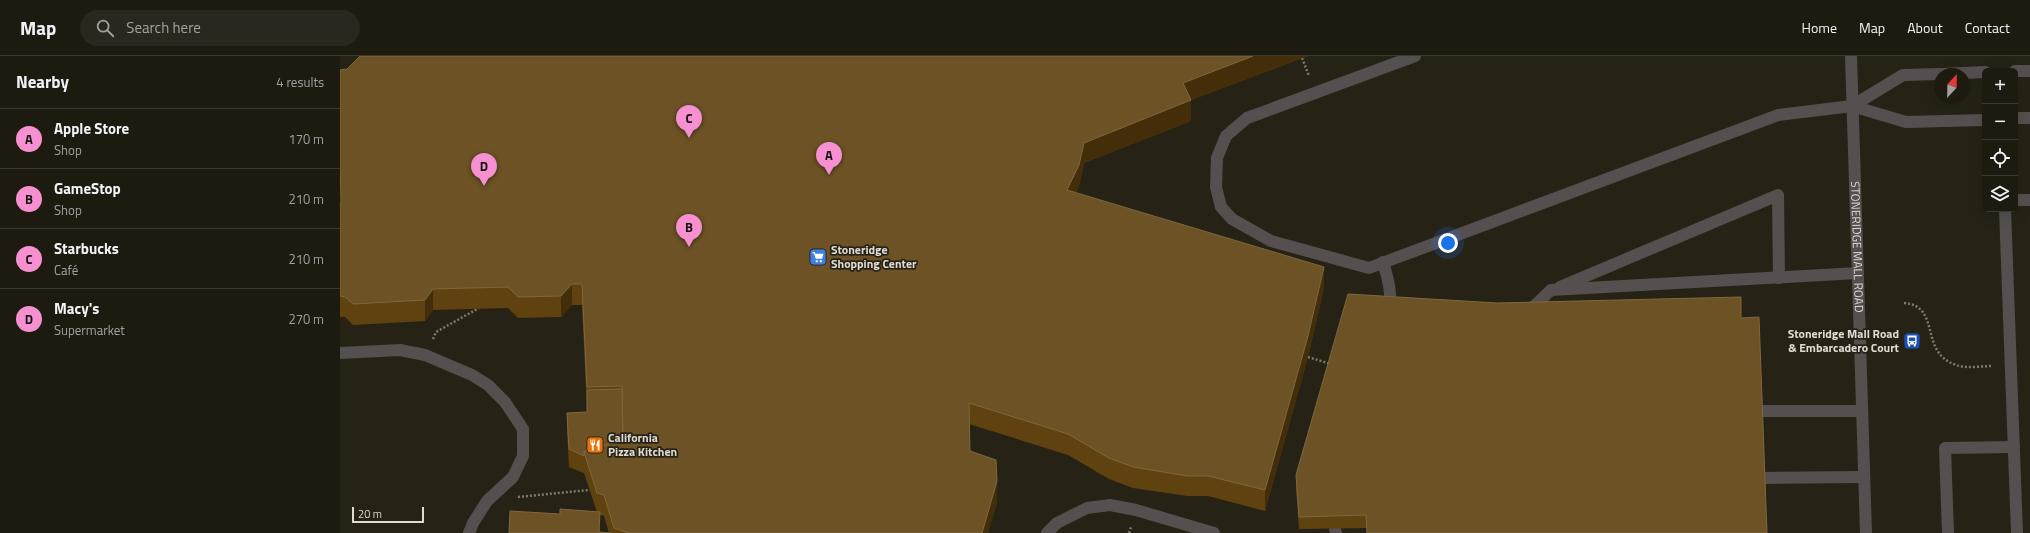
<!DOCTYPE html>
<html lang="en">
<head>
<meta charset="utf-8">
<style>
  body { margin:0; font-family:"Titillium Web",sans-serif; background:#2a271e; color:#f1f3f6 }
  .controls { position:absolute; right:12px; top:12px; display:grid; overflow:hidden; border-radius:6px; box-shadow:0 4px 16px #0002 }
  .controls button { width:36px; height:36px; display:grid; place-items:center; padding:0; border:0; border-bottom:1px solid #3b3830; background:#1d1a10; color:#f1f3f6; font:20px sans-serif }
  .compass { position:absolute; left:1594px; top:12px; width:36px; height:36px; border-radius:50%; background:#1d1a10; box-shadow:0 4px 16px #0002; rotate:22deg }
  .scale { position:absolute; left:12px; bottom:10px; width:72px; box-sizing:border-box; padding-left:4px; border:2px solid #dfdbd3; border-top:0; font-size:11px; line-height:14px; white-space:nowrap; color:#dfdbd3; -webkit-text-stroke:3px #272216; paint-order:stroke }
  .you { position:absolute; left:1108px; top:187px; width:14px; height:14px; margin:-10px; border:3px solid #fff; border-radius:50%; background:#1a73e8; box-shadow:0 0 0 6px #1a73e833 }
  .badge { display:grid; place-items:center; width:26px; height:26px; border-radius:50%; background:#f690d0; color:#111; font-size:13px; font-weight:700 }
  .pin { position:absolute; translate:-50% -33px; filter:drop-shadow(0 1px 2px #0008) }
  .pin::after { content:''; position:absolute; top:21px; width:14px; height:12px; background:inherit; clip-path:polygon(0 0,100% 0,50% 100%) }
  .list { margin:0; padding:0; list-style:none }
  h2 { display:flex; justify-content:space-between; align-items:center; height:52px; margin:0; padding:0 16px; font-size:17px }
  h2 small { font-size:13px; font-weight:400; color:#a0a19f }
  .list li { display:grid; grid-template-columns:26px 1fr auto; gap:12px; align-items:center; box-sizing:border-box; height:60px; padding:0 16px; border-top:1px solid #3b3830 }
  .list b { display:block; font-size:15px; white-space:nowrap }
  .list p { margin:0; font-size:13px; white-space:nowrap; color:#a0a19f }
  .list em { font-size:13px; font-style:normal; color:#a0a19f }
  .icon { flex:none; width:22px; height:22px; fill:none; stroke:currentColor; stroke-width:2; stroke-linecap:round; stroke-linejoin:round }
  .map { position:relative; flex:none; width:1690px; height:477px; overflow:hidden }
  header { display:flex; align-items:center; gap:24px; box-sizing:border-box; height:56px; padding:0 20px; background:#1d1a10; border-bottom:1px solid #3b3830 }
  header strong { font-size:19px }
  nav { display:flex; gap:22px; margin-inline-start:auto; font-size:14px }
  .search { width:280px; height:36px; background:#2a271e; display:flex; align-items:center; gap:10px; box-sizing:border-box; padding:0 14px; border-radius:22px; color:#a0a19f; font-size:15px }
  main { display:flex }
  aside { flex:1; background:#1d1a10 }
  .map>svg:first-child { display:block }
</style>
</head>
<body>
<header>
<strong>Map</strong>
<div class="search"><svg class="icon" aria-label="search" viewBox="0 0 24 24"><circle cx="10" cy="10" r="6"/><path d="M15 15l6 6"/></svg>Search here</div>
<nav><a>Home</a><a>Map</a><a>About</a><a>Contact</a></nav>
</header>
<main>
<aside>
<h2>Nearby<small>4 results</small></h2>
<ul class="list">
<li><span class="badge">A</span><div><b>Apple Store</b><p>Shop</p></div><em>170 m</em></li>
<li><span class="badge">B</span><div><b>GameStop</b><p>Shop</p></div><em>210 m</em></li>
<li><span class="badge">C</span><div><b>Starbucks</b><p>Café</p></div><em>210 m</em></li>
<li><span class="badge">D</span><div><b>Macy's</b><p>Supermarket</p></div><em>270 m</em></li>
</ul>
</aside>
<div class="map">
<svg width="1690" height="477" viewBox="0 0 1690 477">
  <rect width="100%" height="100%" fill="#272216"/>
  <g fill="none" stroke-linecap="round" stroke-linejoin="round">
    <!-- path -->
    <g stroke="#7e796f" stroke-width="2.5" stroke-dasharray="2 2" stroke-linecap="butt">
      <path d="M962 2 969 20"/>
      <path d="M1564 247C1602 250 1578 296 1616 309 1627 313 1641 310 1653 310"/>
      <path d="M93 283 96 276 139 252"/>
      <path d="M968 301 991 308"/>
      <path d="M178 441 249 434"/>
      <path d="M789 477 791 471"/>
    </g>
    <!-- service -->
    <g stroke="#564f50" stroke-width="12">
      <path d="M1075 0 907 62 886 80 877 102 876 131 881 151 892 163 931 185 1029 212 1438 59 1512 50"/>
      <path d="M1675 144H1690"/>
      <path d="M1665 153 1677 477"/>
      <path d="M1043 206C1048 223 1053 239 1048 256"/>
      <path d="M1220 231 1438 139 1439 222"/>
      <path d="M1186 258 1211 234 1518 217"/>
      <path d="M0 297 60 294 85 299 132 319 148 329 165 346 183 373V400L173 421 147 445 133 467 129 477"/>
      <path d="M1422 355H1522"/>
      <path d="M1424 422 1524 421"/>
      <path d="M995 473 996 477"/>
      <path d="M707 477 717 467 747 452 770 449 796 454 874 477"/>
      <path d="M1608 477 1605 392 1674 391"/>
    </g>
    <!-- minor -->
    <g stroke="#564f50" stroke-width="12">
      <path id="s1" d="M1511 0 1526 477"/>
      <path d="M1675 15H1690"/>
      <path d="M1602 18 1645 16"/>
      <path d="M1512 50 1566 66 1645 64"/>
      <path d="M1512 50 1563 19 1600 18"/>
      <path d="M1675 62H1690"/>
    </g>
  </g>
  <!-- wall -->
  <g fill="#5f420f" fill-rule="evenodd">
    <path d="M20 0H968L851 44V65L744 107 739 130 736 137 984 232 968 301 925 455 868 440H847L793 432 769 423 728 399 629 368 630 395 657 446 648 477H169L220 458 257 456 244 417 229 411 227 374V357L247 356 242 249H232L221 261 178 262 168 252 93 254 85 265 13 269 5 261H0V147L1 146 0 14 7 13ZM260 459 264 460 269 477 260 476Z"/>
    <path d="M1157 247 1026 472 959 473 956 432V419Z"/>
  </g>
  <!-- shaded-wall -->
  <g fill="#432e09">
    <path d="M913 0H968L851 44V65L744 107 739 130 727 155V134L744 87 843 27Z"/>
    <path d="M984 211V232L968 301 925 455V434Z"/>
    <path d="M232 228V249L221 261V240Z"/>
    <path d="M93 233V254L85 265V244Z"/>
    <path d="M657 425V446L648 477H642Z"/>
    <path d="M260 456V477L259 476Z"/>
  </g>
  <!-- building -->
  <g fill="#6c5224" stroke="#7e683f">
    <path d="M20 0H913L843 27 851 44 744 87 739 109 727 134 984 211 968 280 925 434 868 420H847L793 411 769 402 728 378 629 347 630 395 656 404 657 425 642 477H289L274 472 264 439 257 437 244 396 283 383 282 330 247 331 242 228H232L221 240 178 241 168 231 93 233 85 244 13 248 5 241 0 240V147L1 146 0 104V14L7 13Z"/>
    <path d="M1008 238 1157 247 1401 241V262L1419 261 1427 477H1027L1026 459 959 461 956 419Z"/>
    <path d="M282 333 283 383 244 396V400L229 393 227 357 247 356V334Z"/>
    <path d="M220 453 260 456 259 476 271 477H169L170 455 220 458Z"/>
  </g>
  <!-- icons -->
  <defs>
    <g id="supermarket-square" transform="scale(0.9)"><rect x="-9" y="-9" width="18" height="18" rx="4" fill="#3f7fe0" stroke="#272216"/><path d="M-6-5.5h2.5l.6 2H6L4.5 2H-2.5L-4.4-4H-6ZM-1.5 3.2a1.3 1.3 0 1 0 .1 0ZM3 3.2a1.3 1.3 0 1 0 .1 0Z" fill="#fff"/></g>
    <g id="bus-square" transform="scale(0.9)"><rect x="-9" y="-9" width="18" height="18" rx="4" fill="#1a4fb4" stroke="#272216"/><path d="M-5-6H5V4H4V6H2V4H-2V6H-4V4H-5ZM-3.5-4V0h7V-4ZM-3.5 1.2v1.5H-2V1.2ZM2 1.2v1.5H3.5V1.2Z" fill="#fff"/></g>
    <g id="restaurant-square" transform="scale(0.9)"><rect x="-9" y="-9" width="18" height="18" rx="4" fill="#e8710a" stroke="#272216"/><path d="M-5-6h1v4h1v-4h1v4h1v-4h1v5L-1.5 .5V6h-2V.5L-5-1ZM5-6V6H3V1.5H1.5Q1.5-4 5-6Z" fill="#fff"/></g>
  </defs>
  <g fill-rule="evenodd">
    <use href="#supermarket-square" x="478" y="201"/>
    <use href="#bus-square" x="1572" y="285"/>
    <use href="#restaurant-square" x="255" y="389"/>
  </g>
  <g text-anchor="middle" stroke-width="3.5" stroke-linejoin="round" paint-order="stroke">
    <!-- street labels -->
    <g font-size="12" fill="#dfdbd3" stroke="#272216">
      <text dy="4" stroke="none"><textPath href="#s1" startOffset="191">STONERIDGE MALL ROAD</textPath></text>
    </g>
    <!-- poi labels -->
    <g font-size="12" font-weight="bold" fill="#dfdbd3" stroke="#272216" text-anchor="start">
      <text x="491" y="198">Stoneridge<tspan x="491" dy="14">Shopping Center</tspan></text>
      <text x="1559" y="282" text-anchor="end">Stoneridge Mall Road<tspan x="1559" dy="14">&amp; Embarcadero Court</tspan></text>
      <text x="268" y="386">California<tspan x="268" dy="14">Pizza Kitchen</tspan></text>
    </g>
  </g>
</svg>
<div class="controls">
<button>+</button>
<button>−</button>
<button><svg class="icon" aria-label="locate" viewBox="0 0 24 24"><circle cx="12" cy="12" r="6"/><path d="M12 2v4M12 18v4M2 12h4M18 12h4"/></svg></button>
<button><svg class="icon" aria-label="layers" viewBox="0 0 24 24"><path d="M12 4l9 5-9 5-9-5zM3 14l9 5 9-5"/></svg></button>
</div>
<svg class="compass" viewBox="-18 -18 36 36"><path d="M0-13l5 13h-10z" fill="#e53935"/><path d="M0 13l5-13h-10z" fill="#a0a19f"/></svg>
<div class="scale">20 m</div>
<div class="you"></div>
<div class="pin badge" style="left:489px;top:119px">A</div>
<div class="pin badge" style="left:349px;top:191px">B</div>
<div class="pin badge" style="left:349px;top:82px">C</div>
<div class="pin badge" style="left:144px;top:130px">D</div>
</div>
</main>
</body>
</html>
